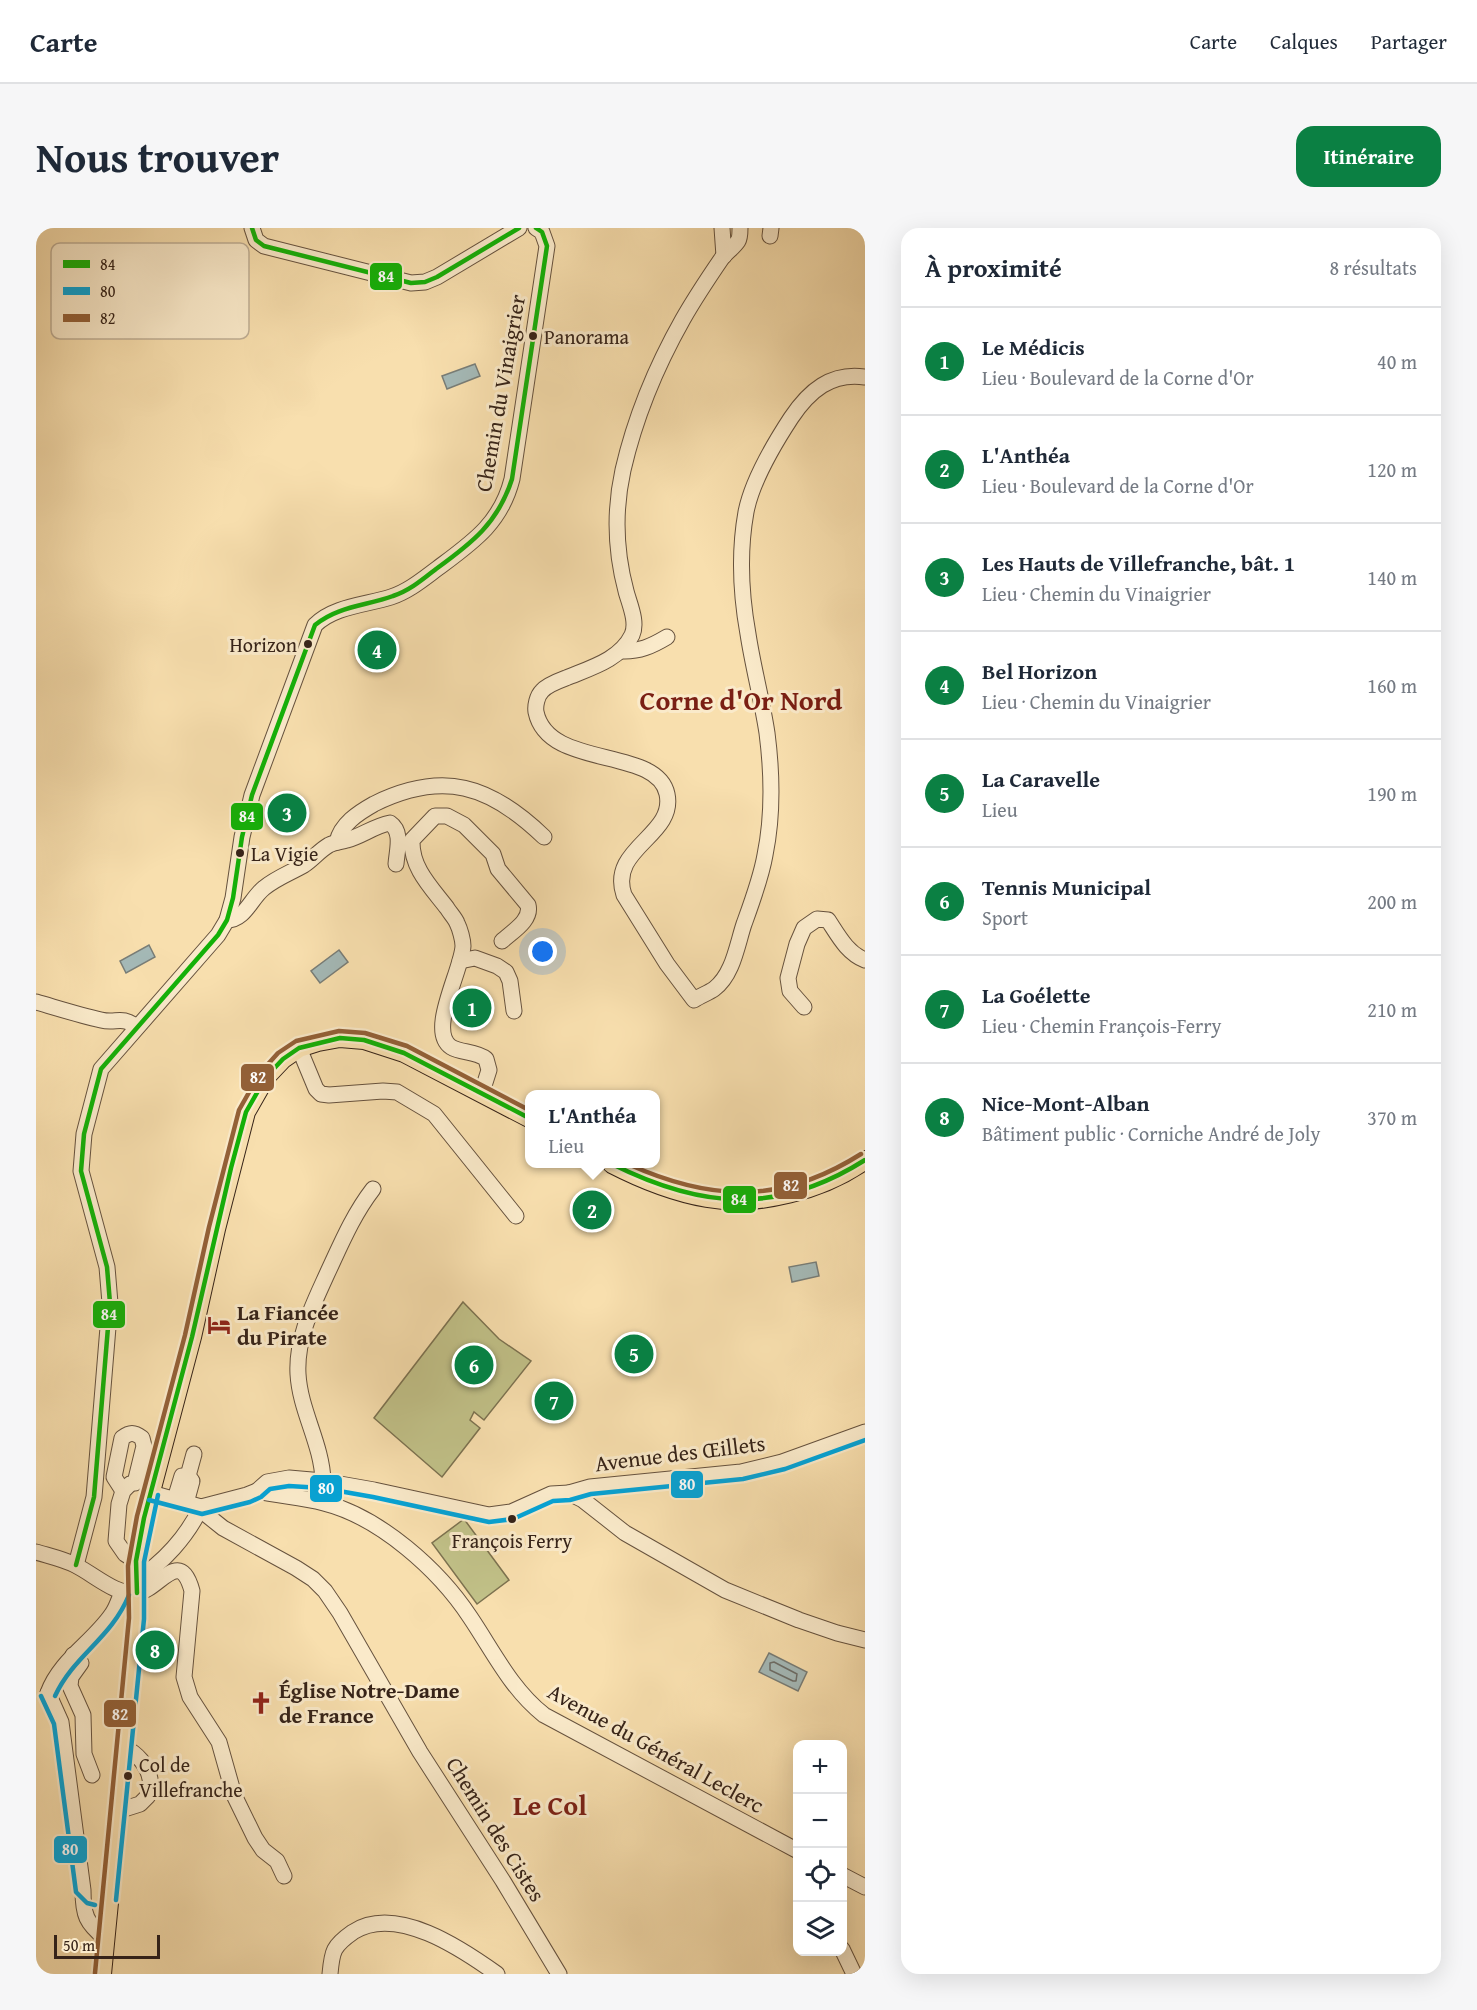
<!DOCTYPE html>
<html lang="fr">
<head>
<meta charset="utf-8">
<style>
  body { margin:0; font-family:"Gentium Book Plus",serif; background:#f6f6f7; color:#1f2937 }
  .controls { position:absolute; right:18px; bottom:18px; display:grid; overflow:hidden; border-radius:12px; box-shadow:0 6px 24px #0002 }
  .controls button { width:54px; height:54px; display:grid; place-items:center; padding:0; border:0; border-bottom:2px solid #e0e1e3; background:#fff; color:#1f2937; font:30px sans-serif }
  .scale { position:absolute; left:18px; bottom:15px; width:106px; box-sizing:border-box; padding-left:6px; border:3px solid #362318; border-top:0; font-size:16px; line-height:21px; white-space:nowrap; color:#362318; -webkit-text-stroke:4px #faeaca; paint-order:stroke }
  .you { position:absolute; left:507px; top:724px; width:21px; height:21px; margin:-15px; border:4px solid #fff; border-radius:50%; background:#1a73e8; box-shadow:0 0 0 9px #1a73e833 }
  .badge { display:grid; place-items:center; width:39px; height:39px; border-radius:50%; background:#0b8043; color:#fff; font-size:20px; font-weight:700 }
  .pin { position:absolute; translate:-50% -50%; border:3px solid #fff; box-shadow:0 2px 6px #0006 }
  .popup { position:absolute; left:489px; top:862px; width:135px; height:78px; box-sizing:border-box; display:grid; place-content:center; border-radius:12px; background:#fff; filter:drop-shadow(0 2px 4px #0005); font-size:20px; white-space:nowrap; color:#747a83 }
  .popup b { font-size:22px; color:#1f2937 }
  .popup::after { content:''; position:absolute; left:50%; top:100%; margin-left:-12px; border:12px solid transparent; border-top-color:#fff }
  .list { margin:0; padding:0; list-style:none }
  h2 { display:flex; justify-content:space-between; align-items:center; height:78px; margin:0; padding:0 24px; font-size:26px }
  h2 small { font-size:20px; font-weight:400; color:#747a83 }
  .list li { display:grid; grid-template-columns:39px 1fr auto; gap:18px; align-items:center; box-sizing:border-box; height:108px; padding:0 24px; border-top:2px solid #e0e1e3 }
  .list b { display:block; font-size:22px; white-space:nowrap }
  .list p { margin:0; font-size:20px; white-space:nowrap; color:#747a83 }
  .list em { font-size:20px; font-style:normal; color:#747a83 }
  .icon { flex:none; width:33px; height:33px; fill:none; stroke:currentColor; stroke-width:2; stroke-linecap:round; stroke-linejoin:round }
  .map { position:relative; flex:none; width:829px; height:1746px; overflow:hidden; border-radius:18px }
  header { display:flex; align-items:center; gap:36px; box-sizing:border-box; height:84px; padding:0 30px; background:#fff; border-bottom:2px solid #e0e1e3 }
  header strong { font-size:28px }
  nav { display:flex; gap:33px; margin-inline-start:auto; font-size:21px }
  .intro { display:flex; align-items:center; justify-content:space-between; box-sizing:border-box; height:144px; padding:0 36px }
  h1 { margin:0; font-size:42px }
  .button { padding:15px 27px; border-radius:18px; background:#0b8043; color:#fff; font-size:21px; font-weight:700 }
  main { display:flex; gap:36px; padding:0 36px }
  aside { flex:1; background:#fff; border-radius:18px; box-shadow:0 6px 24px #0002 }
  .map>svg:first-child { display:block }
</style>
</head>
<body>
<header>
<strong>Carte</strong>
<nav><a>Carte</a><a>Calques</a><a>Partager</a></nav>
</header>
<div class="intro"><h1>Nous trouver</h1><a class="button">Itinéraire</a></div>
<main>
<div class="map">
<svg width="829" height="1746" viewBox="0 0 829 1746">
  <rect width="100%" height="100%" fill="#f8dfae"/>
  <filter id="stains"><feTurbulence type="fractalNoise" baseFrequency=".00333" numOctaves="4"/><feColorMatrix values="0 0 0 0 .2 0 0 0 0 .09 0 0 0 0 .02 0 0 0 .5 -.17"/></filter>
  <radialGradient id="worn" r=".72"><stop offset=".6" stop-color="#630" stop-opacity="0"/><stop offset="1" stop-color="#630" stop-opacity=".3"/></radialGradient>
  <!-- green -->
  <g fill="#c1c188" stroke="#7c7250" stroke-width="1.5">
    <path d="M427 1074 463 1111 495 1133 448 1192 438 1184 434 1192 444 1200 406 1249 338 1190Z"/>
    <path d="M428 1291 473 1352 441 1376 396 1315Z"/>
  </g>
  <!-- water -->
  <g fill="#a4b9b7" stroke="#787d77" stroke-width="1.5">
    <path d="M439 136 444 148 411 161 406 148Z"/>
    <path d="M113 717 119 729 90 745 84 733Z"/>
    <path d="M303 722 312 734 284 755 275 743Z"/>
    <path d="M780 1034 783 1048 756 1054 753 1039Z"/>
    <path d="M733 1425 771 1444 762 1463 723 1444Z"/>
  </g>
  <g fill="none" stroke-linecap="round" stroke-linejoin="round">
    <!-- shore -->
    <path stroke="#6d6e68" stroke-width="1.5" d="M738 1434 761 1446 760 1453H757L734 1442V1435Z"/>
    <!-- minor casing -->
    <g stroke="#66523e" stroke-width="17">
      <g id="minor">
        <path d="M216 0 220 12 228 18 375 55 389 54 401 49 483 0"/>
        <path d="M686 0 688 28"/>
        <path d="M704 0C704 4 704 10 702 13 698 19 691 24 686 30 673 49 659 70 647 91 621 137 599 190 587 242 578 283 579 322 590 363 593 375 602 394 596 407 584 432 554 440 530 450 522 453 511 457 506 463 501 468 499 478 500 484 512 542 621 518 631 566 640 608 572 620 588 667L631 736 658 772C664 768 672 765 678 761 697 747 701 717 708 696 716 674 725 650 729 627 737 588 736 544 731 505 726 472 717 439 712 406 705 367 703 323 710 284 716 253 738 216 755 190 773 163 795 144 829 149"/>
        <path d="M734 8 735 0"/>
        <path d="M585 423C603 424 616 418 631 409"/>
        <path d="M301 614C305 596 322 585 338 576 407 542 454 557 508 609"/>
        <path d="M191 692C209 692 215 670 228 660 240 650 254 645 268 637 277 631 284 622 293 617 299 614 305 614 311 612 326 608 338 598 354 595 367 604 361 622 360 636"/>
        <path d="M424 733 439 730 461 738 470 744 474 753 478 783"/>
        <path d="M0 774C21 780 43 787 65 792 81 796 84 787 101 799"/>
        <path d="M768 779 754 763 752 750 761 716 768 700 781 691 792 692C802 707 811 725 829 732"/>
        <path d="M263 820 280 861 285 866 293 867 347 863 361 864 398 886 480 988"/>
        <path d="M446 864 453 842 450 831C440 823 425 825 415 819 391 803 426 742 427 718 427 712 424 701 421 695 419 690 414 685 411 680 395 659 375 640 376 612L399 588H411L428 597 457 626 462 641 492 677C496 692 477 703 466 713"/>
        <path d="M152 1248 158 1226"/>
        <path d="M287 1253C286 1216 264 1183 262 1146 260 1110 277 1077 291 1046 305 1016 317 987 337 961"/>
        <path d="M94 1256 87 1263 83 1276 80 1313 89 1326 100 1333"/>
        <path d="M87 1263 78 1249 86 1210C94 1204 98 1204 106 1210L108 1218 99 1255"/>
        <path d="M221 1263C243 1268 266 1269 288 1275 344 1289 403 1342 434 1389 457 1423 475 1461 508 1487L762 1623"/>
        <path d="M115 1265 165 1279 211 1267 221 1263 231 1254 253 1250 287 1253 338 1262 453 1287 475 1284 515 1266 533 1265 547 1272 589 1305 689 1362 763 1392 801 1405 829 1412"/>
        <path d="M533 1265 554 1259 705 1244 746 1234 829 1204"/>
        <path d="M139 1271 146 1248H152L156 1253 150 1275"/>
        <path d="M165 1279 172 1288 187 1300 260 1340 277 1351 289 1363 304 1385 384 1524 467 1653 523 1746"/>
        <path d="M0 1324C13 1328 27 1331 39 1337 59 1347 79 1367 101 1365 123 1362 144 1318 156 1363L148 1449 154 1469 183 1514 198 1567 219 1610 227 1622 241 1633 248 1648"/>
        <path d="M40 1337 58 1269 74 1075 71 1039 45 943 48 906 65 841 182 707 191 692 197 670 206 609 216 567 279 397C298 378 330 377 355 369 373 363 387 351 402 340 437 314 465 295 476 251L511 18 506 4 500 0"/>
        <path d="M99 1352C127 1336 152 1307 165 1279"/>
        <path d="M37 1427 45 1435 35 1449 34 1458 47 1487 48 1526 56 1547"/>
        <path d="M12 1465 25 1494 47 1662C47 1687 50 1695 70 1711"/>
        <path d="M12 1465C24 1432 57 1414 76 1386 81 1379 83 1371 86 1364"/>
        <path d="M89 1520C101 1525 112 1538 114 1551"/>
        <path d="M82 1583 104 1576 112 1568"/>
        <path d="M806 1647 829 1659"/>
        <path d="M806 1721 818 1746"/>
        <path d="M294 1746C296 1723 297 1718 317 1704 360 1676 426 1721 461 1746"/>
      </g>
    </g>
    <!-- major casing -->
    <g stroke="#362318" stroke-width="20">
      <g id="major">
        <path d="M576 936C605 951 638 964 671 970 722 979 787 962 829 932"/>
        <path d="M66 1746 101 1390 99 1339 108 1290 156 1109 180 1001 210 884 230 849 247 831 263 820 282 814 304 810 328 812 368 825 493 890"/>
      </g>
    </g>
    <!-- minor -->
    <use href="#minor" stroke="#faeaca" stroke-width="15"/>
    <!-- major -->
    <use href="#major" stroke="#f8dfae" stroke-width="18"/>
    <!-- bus-1 casing -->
    <g stroke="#faeaca" stroke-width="9">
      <g id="bus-1">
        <path d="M216 0 220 12 228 18 375 55 389 54 401 49 483 0"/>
        <path d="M576 936C666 981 742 987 829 932"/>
        <path d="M40 1337 58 1269 74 1075 71 1039 45 943 48 906 65 841 182 707 191 692 197 670 206 609 216 567 279 397C302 378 330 378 357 368 373 363 386 352 400 341 436 315 462 295 476 251L511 18 506 4 500 0"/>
        <path d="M101 1365 100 1333 108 1290 156 1109 195 940 210 884 230 849 247 831 263 820 304 810 328 812 368 825 493 890"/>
      </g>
    </g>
    <!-- bus-2 casing -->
    <g stroke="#faeaca" stroke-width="9">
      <g id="bus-2">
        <path d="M113 1272 166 1286 214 1274 225 1269 234 1261 253 1258 286 1260 337 1269 453 1294 477 1291 517 1273 534 1272 555 1266 707 1251 749 1241 829 1212"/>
        <path d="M5 1468 18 1496 40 1664 51 1675 59 1677"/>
        <path d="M19 1468C38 1427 75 1411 93 1367"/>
        <path d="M80 1672 108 1391V1334L122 1267"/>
      </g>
    </g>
    <!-- bus-3 casing -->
    <g stroke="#faeaca" stroke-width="9">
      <g id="bus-3">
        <path d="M592 936C676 974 746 976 825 926"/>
        <path d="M59 1745 93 1390 92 1338 101 1288 149 1107 173 999 203 882 224 845 242 825 260 813 303 803 329 805 371 818 493 882"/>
      </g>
    </g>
    <!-- bus-1 -->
    <use href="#bus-1" stroke="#13b108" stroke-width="4.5"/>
    <!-- bus-2 -->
    <use href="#bus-2" stroke="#05a3d6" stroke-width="4.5"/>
    <!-- bus-3 -->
    <use href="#bus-3" stroke="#936037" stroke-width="4.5"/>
  </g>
  <!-- icons -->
  <defs>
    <g id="hotel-bare" transform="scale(1.8)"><path d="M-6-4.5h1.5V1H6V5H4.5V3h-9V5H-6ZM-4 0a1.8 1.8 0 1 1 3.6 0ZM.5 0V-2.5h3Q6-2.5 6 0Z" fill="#8f2418" stroke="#faeaca" stroke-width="2.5" paint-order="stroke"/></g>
    <g id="church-bare" transform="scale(1.8)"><path d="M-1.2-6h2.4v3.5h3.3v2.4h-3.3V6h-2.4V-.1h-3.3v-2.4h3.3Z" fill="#8f2418" stroke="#faeaca" stroke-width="2.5" paint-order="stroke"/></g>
  </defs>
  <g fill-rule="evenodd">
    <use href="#hotel-bare" x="183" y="1097"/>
    <use href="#church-bare" x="225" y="1475"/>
  </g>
  <!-- markers -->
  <g fill="#362318" stroke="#faeaca" stroke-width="2">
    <circle cx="497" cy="108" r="5"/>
    <circle cx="272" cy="416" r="5"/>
    <circle cx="204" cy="625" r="5"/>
    <circle cx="476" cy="1291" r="5"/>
    <circle cx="92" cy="1548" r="5"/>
  </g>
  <g text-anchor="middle" stroke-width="6" stroke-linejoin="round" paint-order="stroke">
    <!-- bus labels -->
    <g font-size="20" fill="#362318" stroke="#faeaca" text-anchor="start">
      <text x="508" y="116">Panorama</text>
      <text x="261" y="424" text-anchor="end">Horizon</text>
      <text x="215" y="633">La Vigie</text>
      <text x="476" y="1320" text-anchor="middle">François Ferry</text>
      <text x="103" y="1544">Col de<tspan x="103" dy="25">Villefranche</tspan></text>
    </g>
    <!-- street labels -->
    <g font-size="22" fill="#362318" stroke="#faeaca">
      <text transform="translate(464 165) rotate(-80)" y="8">Chemin du Vinaigrier</text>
      <text transform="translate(644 1225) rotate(-7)" y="8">Avenue des Œillets</text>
      <text transform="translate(620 1520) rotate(29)" y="8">Avenue du Général Leclerc</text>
      <text transform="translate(460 1601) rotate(58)" y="8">Chemin des Cistes</text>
    </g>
    <!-- poi labels -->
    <g font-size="22" font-weight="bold" fill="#362318" stroke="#faeaca" text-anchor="start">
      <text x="201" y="1092">La Fiancée<tspan x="201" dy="25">du Pirate</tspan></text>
      <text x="243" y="1470">Église Notre-Dame<tspan x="243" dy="25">de France</tspan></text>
    </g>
    <!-- district labels -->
    <g font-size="28" font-weight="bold" fill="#7a1f14" stroke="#faeaca">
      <text x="705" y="482">Corne d'Or Nord</text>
      <text x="514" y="1587">Le Col</text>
    </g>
  </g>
  <!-- legend -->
  <rect x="15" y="15" width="198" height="96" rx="9" fill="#faeaca" stroke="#bfae95" stroke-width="1.5"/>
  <rect x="27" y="32" width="27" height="8" fill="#13b108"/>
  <rect x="27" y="59" width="27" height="8" fill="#05a3d6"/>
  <rect x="27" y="86" width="27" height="8" fill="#936037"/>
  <g font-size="16" fill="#362318">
    <text x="64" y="42">84</text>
    <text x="64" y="69">80</text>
    <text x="64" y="96">82</text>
  </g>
  <g stroke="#faeaca" stroke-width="2">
    <rect x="333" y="34" width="34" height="29" rx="6" fill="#13b108"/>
    <rect x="194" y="574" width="34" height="29" rx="6" fill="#13b108"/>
    <rect x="204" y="835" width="35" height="29" rx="6" fill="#936037"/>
    <rect x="737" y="943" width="35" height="29" rx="6" fill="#936037"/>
    <rect x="686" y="957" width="35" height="29" rx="6" fill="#13b108"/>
    <rect x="56" y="1072" width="34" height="29" rx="6" fill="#13b108"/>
    <rect x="634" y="1242" width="34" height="29" rx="6" fill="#05a3d6"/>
    <rect x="273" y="1246" width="34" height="29" rx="6" fill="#05a3d6"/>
    <rect x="67" y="1471" width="34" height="29" rx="6" fill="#936037"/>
    <rect x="17" y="1607" width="35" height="29" rx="6" fill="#05a3d6"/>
  </g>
  <g font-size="16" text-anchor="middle" font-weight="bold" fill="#fff">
    <text x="350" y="54">84</text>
    <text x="211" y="594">84</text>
    <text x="222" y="855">82</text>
    <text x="755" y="963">82</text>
    <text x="703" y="977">84</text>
    <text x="73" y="1092">84</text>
    <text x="651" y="1262">80</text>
    <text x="290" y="1266">80</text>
    <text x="84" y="1492">82</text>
    <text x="34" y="1627">80</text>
  </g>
  <rect width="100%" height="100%" filter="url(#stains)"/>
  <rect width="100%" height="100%" fill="url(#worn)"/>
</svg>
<div class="controls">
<button>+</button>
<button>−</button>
<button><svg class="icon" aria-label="locate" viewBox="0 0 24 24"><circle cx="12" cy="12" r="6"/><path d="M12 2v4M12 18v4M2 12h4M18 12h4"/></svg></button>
<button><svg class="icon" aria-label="layers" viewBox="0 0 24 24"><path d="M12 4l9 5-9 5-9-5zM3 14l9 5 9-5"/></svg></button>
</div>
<div class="scale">50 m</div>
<div class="you"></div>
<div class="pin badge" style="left:436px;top:780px">1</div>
<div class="pin badge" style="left:556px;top:982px">2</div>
<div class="popup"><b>L'Anthéa</b>Lieu</div>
<div class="pin badge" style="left:251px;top:585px">3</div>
<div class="pin badge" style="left:341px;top:422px">4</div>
<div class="pin badge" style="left:598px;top:1126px">5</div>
<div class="pin badge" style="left:438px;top:1137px">6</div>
<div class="pin badge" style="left:518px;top:1173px">7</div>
<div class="pin badge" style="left:119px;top:1422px">8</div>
</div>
<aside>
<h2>À proximité<small>8 résultats</small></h2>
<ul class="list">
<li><span class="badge">1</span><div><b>Le Médicis</b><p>Lieu · Boulevard de la Corne d'Or</p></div><em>40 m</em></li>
<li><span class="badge">2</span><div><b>L'Anthéa</b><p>Lieu · Boulevard de la Corne d'Or</p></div><em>120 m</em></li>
<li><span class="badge">3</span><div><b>Les Hauts de Villefranche, bât. 1</b><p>Lieu · Chemin du Vinaigrier</p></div><em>140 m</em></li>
<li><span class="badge">4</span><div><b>Bel Horizon</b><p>Lieu · Chemin du Vinaigrier</p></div><em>160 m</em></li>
<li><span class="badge">5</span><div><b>La Caravelle</b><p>Lieu</p></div><em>190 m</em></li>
<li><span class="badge">6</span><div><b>Tennis Municipal</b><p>Sport</p></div><em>200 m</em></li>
<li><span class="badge">7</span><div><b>La Goélette</b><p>Lieu · Chemin François-Ferry</p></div><em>210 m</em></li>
<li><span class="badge">8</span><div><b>Nice-Mont-Alban</b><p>Bâtiment public · Corniche André de Joly</p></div><em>370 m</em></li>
</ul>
</aside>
</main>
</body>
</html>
